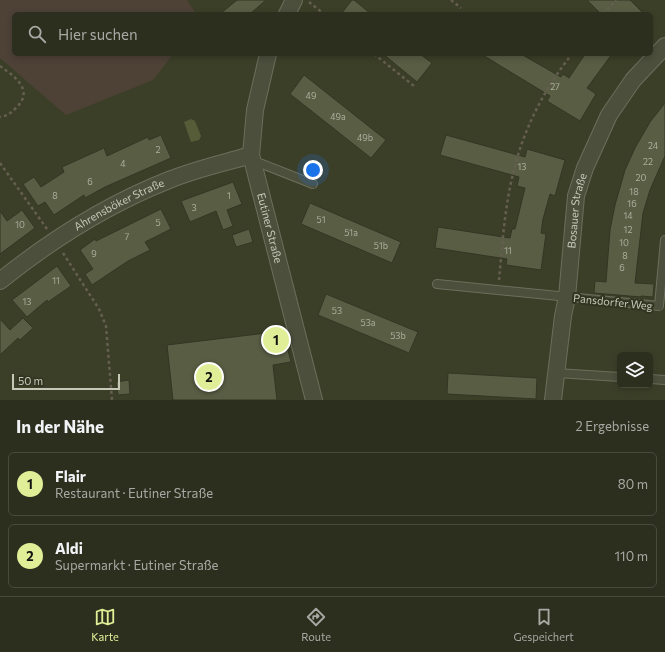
<!DOCTYPE html>
<html lang="de">
<head>
<meta charset="utf-8">
<style>
  body { margin:0; font-family:Commissioner,sans-serif; background:#353727; color:#f1f3f6 }
  .controls { position:absolute; right:12px; bottom:12px; display:grid; overflow:hidden; border-radius:6px; box-shadow:0 2px 6px #0003 }
  .controls button { width:36px; height:36px; display:grid; place-items:center; padding:0; border:0; border-bottom:1px solid #484a3c; background:#2d2f1e; color:#f1f3f6; font:20px sans-serif }
  .scale { position:absolute; left:12px; bottom:10px; width:108px; box-sizing:border-box; padding-left:4px; border:2px solid #c6c9b8; border-top:0; font-size:11px; line-height:14px; white-space:nowrap; color:#c6c9b8; -webkit-text-stroke:3px #313421; paint-order:stroke }
  .you { position:absolute; left:313px; top:170px; width:14px; height:14px; margin:-10px; border:3px solid #fff; border-radius:50%; background:#1a73e8; box-shadow:0 0 0 6px #1a73e833 }
  .badge { display:grid; place-items:center; width:26px; height:26px; border-radius:50%; background:#e0ef97; color:#111; font-size:13px; font-weight:700 }
  .pin { position:absolute; translate:-50% -50%; border:2px solid #fff; box-shadow:0 1px 4px #0006 }
  .list { margin:0; padding:0; list-style:none }
  h2 { display:flex; justify-content:space-between; align-items:center; height:52px; margin:0; padding:0 16px; font-size:17px }
  h2 small { font-size:13px; font-weight:400; color:#a7a9a4 }
  .list li { display:grid; grid-template-columns:26px 1fr auto; gap:12px; align-items:center; box-sizing:border-box; height:64px; margin:0 8px 8px; padding:0 8px; border:1px solid #484a3c; border-radius:6px }
  .list b { display:block; font-size:15px; white-space:nowrap }
  .list p { margin:0; font-size:13px; white-space:nowrap; color:#a7a9a4 }
  .list em { font-size:13px; font-style:normal; color:#a7a9a4 }
  .icon { flex:none; width:22px; height:22px; fill:none; stroke:currentColor; stroke-width:2; stroke-linecap:round; stroke-linejoin:round }
  .map { position:relative; flex:none; width:665px; height:400px; overflow:hidden }
  .search { position:absolute; background:#2d2f1e; box-shadow:0 2px 6px #0003; left:12px; right:12px; top:12px; height:44px; display:flex; align-items:center; gap:10px; box-sizing:border-box; padding:0 14px; border-radius:6px; color:#a7a9a4; font-size:15px }
  .sheet { height:196px; background:#2d2f1e }
  nav { display:flex; justify-content:space-around; align-items:center; box-sizing:border-box; height:56px; border-top:1px solid #484a3c; background:#2d2f1e; font-size:11px; color:#a7a9a4 }
  nav a { display:grid; justify-items:center; gap:2px }
  nav .on { color:#e0ef97 }
  .map>svg:first-child { display:block }
</style>
</head>
<body>
<div class="map">
<svg width="665" height="400" viewBox="0 0 665 400">
  <rect width="100%" height="100%" fill="#3c3f28"/>
  <!-- green -->
  <path fill="#4e4237" d="M0 0H187L196 14H14V54H173L153 80 66 115 0 58Z"/>
  <!-- water -->
  <path fill="#565c37" d="M191 119 195 121 201 136 199 140 191 142 184 122Z"/>
  <!-- building -->
  <g fill="#595d44" stroke="#333623">
    <path d="M237 0H266L250 14H220Z"/>
    <path d="M352 0H354L371 14H341Z"/>
    <path d="M587 0H630L644 14H601Z"/>
    <path d="M383 54H420L432 63 417 82Z"/>
    <path d="M481 54H521L561 77 563 74 569 78 585 54H612L587 88 596 94 580 121 547 101 550 96Z"/>
    <path d="M304 75 386 140 371 158 290 94Z"/>
    <path d="M665 103V156L650 190 643 213 635 283 654 284 653 297 641 296V297L594 293 595 281 606 282 610 230 615 205 625 170 635 148 650 122Z"/>
    <path d="M161 135 171 158 105 187 85 198 84 195 54 215 45 202 38 206 23 184 34 177 41 187 64 172 62 167 104 148 107 156 148 137 149 140Z"/>
    <path d="M446 135 525 157 527 149 565 160 555 196 550 194 543 219 541 233 546 234 541 270 506 265 507 259 435 248 438 227 510 238 512 229H515L525 188 517 186 519 177 440 155Z"/>
    <path d="M233 182 242 204 227 210 233 226 223 230 216 211 190 222 181 201Z"/>
    <path d="M310 203 401 242 392 263 301 224Z"/>
    <path d="M161 209 171 229 145 242 150 250 128 261 92 285 85 274 93 269 80 250 95 239 96 241Z"/>
    <path d="M22 210 35 228 0 254V211L7 221Z"/>
    <path d="M249 229 253 242 236 247 232 235Z"/>
    <path d="M57 266 71 286 48 302 47 300 27 317 12 300Z"/>
    <path d="M326 294 418 332 409 353 318 315Z"/>
    <path d="M23 318 33 328 20 340 18 338 0 355V319L10 330Z"/>
    <path d="M283 331 291 362 273 365 277 400H173L167 345Z"/>
    <path d="M448 373 537 378 536 399 447 394Z"/>
    <path d="M129 380 130 394 118 395 116 382Z"/>
  </g>
  <g fill="none" stroke-linecap="round" stroke-linejoin="round">
    <!-- lane casing -->
    <g stroke="#6c6f5d" stroke-width="10">
      <g id="lane">
        <path d="M252 160 313 184"/>
        <path d="M437 284 659 306 665 240"/>
        <path d="M556 373 620 377"/>
        <path d="M650 379 665 380"/>
      </g>
    </g>
    <!-- street casing -->
    <g stroke="#6c6f5d" stroke-width="18">
      <g id="street">
        <path d="M287 14 294 0"/>
        <path id="s1" d="M268 54 255 110 251 155 314 400"/>
        <path id="s2" d="M0 281C51 240 108 204 169 180 196 169 224 163 251 155"/>
        <path id="s3" d="M553 400 563 316 567 297 576 196 585 168 609 115 633 80 665 46"/>
      </g>
    </g>
    <!-- path -->
    <g stroke="#655f51" stroke-width="2.5" stroke-dasharray="3 3" stroke-linecap="butt">
      <path d="M451 0 461 8"/>
      <path d="M309 2 324 14"/>
      <path d="M603 14 616 0"/>
      <path d="M374 54 414 86"/>
      <path d="M0 66C14 76 35 90 16 108 11 113 7 116 0 117"/>
      <path d="M0 163 47 229"/>
      <path d="M63 253 99 309 106 326 112 400"/>
      <path d="M499 280C502 247 505 205 513 174 523 130 544 89 572 54"/>
    </g>
    <!-- lane -->
    <use href="#lane" stroke="#4c4f3c" stroke-width="8"/>
    <!-- street -->
    <use href="#street" stroke="#4c4f3c" stroke-width="16"/>
  </g>
  <g text-anchor="middle" stroke-width="4" stroke-linejoin="round" paint-order="stroke">
    <!-- number labels -->
    <g font-size="9" fill="#abae9b">
      <text x="555" y="90">27</text>
      <text x="311" y="99">49</text>
      <text x="338" y="120">49a</text>
      <text x="365" y="141">49b</text>
      <text x="653" y="149">24</text>
      <text x="158" y="153">2</text>
      <text x="648" y="165">22</text>
      <text x="123" y="167">4</text>
      <text x="522" y="170">13</text>
      <text x="641" y="181">20</text>
      <text x="90" y="185">6</text>
      <text x="634" y="195">18</text>
      <text x="55" y="199">8</text>
      <text x="229" y="199">1</text>
      <text x="632" y="207">16</text>
      <text x="194" y="211">3</text>
      <text x="628" y="219">14</text>
      <text x="321" y="223">51</text>
      <text x="158" y="226">5</text>
      <text x="20" y="228">10</text>
      <text x="628" y="233">12</text>
      <text x="351" y="236">51a</text>
      <text x="127" y="240">7</text>
      <text x="624" y="246">10</text>
      <text x="381" y="249">51b</text>
      <text x="508" y="254">11</text>
      <text x="94" y="257">9</text>
      <text x="625" y="259">8</text>
      <text x="622" y="271">6</text>
      <text x="56" y="284">11</text>
      <text x="27" y="305">13</text>
      <text x="337" y="314">53</text>
      <text x="368" y="326">53a</text>
      <text x="398" y="339">53b</text>
    </g>
    <!-- street labels -->
    <g font-size="11" fill="#c6c9b8" stroke="#313421">
      <text dy="4" stroke="none"><textPath href="#s2" startOffset="142">Ahrensböker Straße</textPath></text>
      <text dy="4" stroke="none"><textPath href="#s3" startOffset="191">Bosauer Straße</textPath></text>
      <text dy="4" stroke="none"><textPath href="#s1" startOffset="178">Eutiner Straße</textPath></text>
      <text transform="translate(613 302) rotate(6)" y="4">Pansdorfer Weg</text>
    </g>
  </g>
</svg>
<div class="controls">
<button><svg class="icon" aria-label="layers" viewBox="0 0 24 24"><path d="M12 4l9 5-9 5-9-5zM3 14l9 5 9-5"/></svg></button>
</div>
<div class="scale">50 m</div>
<div class="you"></div>
<div class="pin badge" style="left:276px;top:340px">1</div>
<div class="pin badge" style="left:209px;top:377px">2</div>
<div class="search"><svg class="icon" aria-label="search" viewBox="0 0 24 24"><circle cx="10" cy="10" r="6"/><path d="M15 15l6 6"/></svg>Hier suchen</div>
</div>
<section class="sheet">
<h2>In der Nähe<small>2 Ergebnisse</small></h2>
<ul class="list">
<li><span class="badge">1</span><div><b>Flair</b><p>Restaurant · Eutiner Straße</p></div><em>80 m</em></li>
<li><span class="badge">2</span><div><b>Aldi</b><p>Supermarkt · Eutiner Straße</p></div><em>110 m</em></li>
</ul>
</section>
<nav>
<a class="on"><svg class="icon" aria-label="map" viewBox="0 0 24 24"><path d="M3 6l6-2 6 2 6-2v14l-6 2-6-2-6 2zM9 4v14M15 6v14"/></svg>Karte</a>
<a><svg class="icon" aria-label="directions" viewBox="0 0 24 24"><path d="M12 3l9 9-9 9-9-9zM9 14v-3h6M13 9l2 2-2 2"/></svg>Route</a>
<a><svg class="icon" aria-label="saved" viewBox="0 0 24 24"><path d="M7 4h10v16l-5-4-5 4z"/></svg>Gespeichert</a>
</nav>
</body>
</html>
